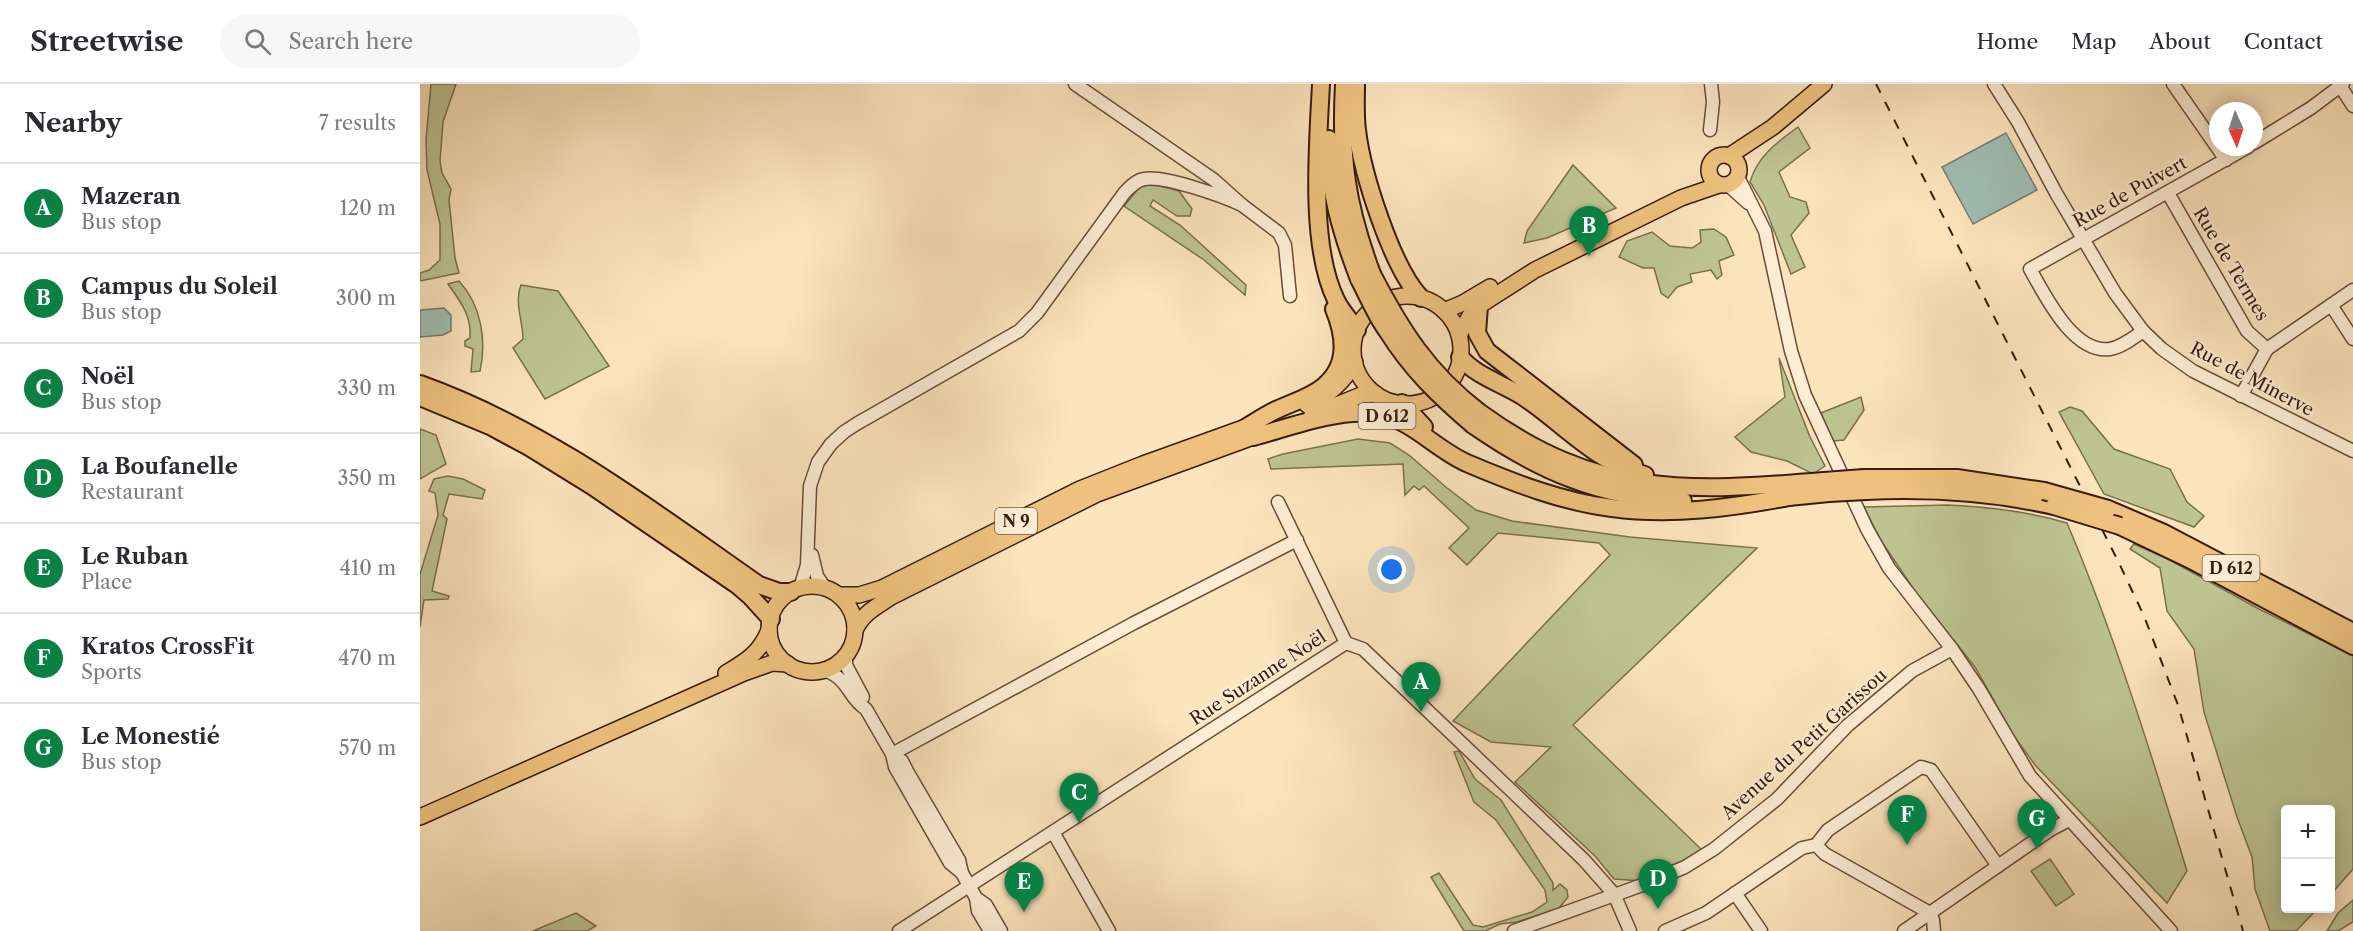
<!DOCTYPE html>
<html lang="en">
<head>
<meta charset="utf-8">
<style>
  body { margin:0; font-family:"Libre Caslon Text",serif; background:#f7f7f7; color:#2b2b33 }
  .controls { position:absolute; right:18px; bottom:18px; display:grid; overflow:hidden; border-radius:6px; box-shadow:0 3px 15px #0003 }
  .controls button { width:54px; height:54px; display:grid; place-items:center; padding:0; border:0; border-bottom:2px solid #e1e1e2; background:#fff; color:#2b2b33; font:30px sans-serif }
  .compass { position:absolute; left:1789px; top:18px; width:54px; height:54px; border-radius:50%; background:#fff; box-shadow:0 3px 15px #0003; rotate:177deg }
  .you { position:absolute; left:972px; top:486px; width:21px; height:21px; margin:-15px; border:4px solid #fff; border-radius:50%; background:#1a73e8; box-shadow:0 0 0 9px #1a73e833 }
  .badge { display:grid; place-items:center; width:39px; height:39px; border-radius:50%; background:#0b8043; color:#fff; font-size:20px; font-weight:700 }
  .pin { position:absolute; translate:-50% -50px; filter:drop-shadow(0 2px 3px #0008) }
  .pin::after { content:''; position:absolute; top:32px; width:21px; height:18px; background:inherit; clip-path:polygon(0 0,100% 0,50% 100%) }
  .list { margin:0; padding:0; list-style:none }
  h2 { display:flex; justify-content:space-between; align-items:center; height:78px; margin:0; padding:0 24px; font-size:26px }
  h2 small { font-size:20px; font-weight:400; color:#7c7c81 }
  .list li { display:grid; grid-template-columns:39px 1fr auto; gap:18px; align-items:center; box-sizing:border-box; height:90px; padding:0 24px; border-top:2px solid #e1e1e2 }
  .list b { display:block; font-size:22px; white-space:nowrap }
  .list p { margin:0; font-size:20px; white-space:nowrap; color:#7c7c81 }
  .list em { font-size:20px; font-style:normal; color:#7c7c81 }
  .icon { flex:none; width:33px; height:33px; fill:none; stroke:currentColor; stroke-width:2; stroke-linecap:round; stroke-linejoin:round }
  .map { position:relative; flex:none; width:1933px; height:847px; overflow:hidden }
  header { display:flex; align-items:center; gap:36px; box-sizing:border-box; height:84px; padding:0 30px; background:#fff; border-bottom:2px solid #e1e1e2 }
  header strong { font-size:28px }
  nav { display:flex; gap:33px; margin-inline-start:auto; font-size:21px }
  .search { width:420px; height:54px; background:#f7f7f7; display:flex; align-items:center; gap:15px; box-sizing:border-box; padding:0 21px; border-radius:33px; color:#7c7c81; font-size:22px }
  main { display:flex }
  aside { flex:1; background:#fff }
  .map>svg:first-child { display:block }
</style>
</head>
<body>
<header>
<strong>Streetwise</strong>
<div class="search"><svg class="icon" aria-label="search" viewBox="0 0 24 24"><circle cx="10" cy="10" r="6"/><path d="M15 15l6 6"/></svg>Search here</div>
<nav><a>Home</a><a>Map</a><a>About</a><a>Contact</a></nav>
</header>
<main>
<aside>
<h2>Nearby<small>7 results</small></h2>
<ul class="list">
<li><span class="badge">A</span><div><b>Mazeran</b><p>Bus stop</p></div><em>120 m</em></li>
<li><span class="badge">B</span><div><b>Campus du Soleil</b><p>Bus stop</p></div><em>300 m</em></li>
<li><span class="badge">C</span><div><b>Noël</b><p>Bus stop</p></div><em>330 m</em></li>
<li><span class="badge">D</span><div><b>La Boufanelle</b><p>Restaurant</p></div><em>350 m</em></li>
<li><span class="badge">E</span><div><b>Le Ruban</b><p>Place</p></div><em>410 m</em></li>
<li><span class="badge">F</span><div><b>Kratos CrossFit</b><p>Sports</p></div><em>470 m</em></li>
<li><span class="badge">G</span><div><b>Le Monestié</b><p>Bus stop</p></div><em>570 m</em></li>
</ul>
</aside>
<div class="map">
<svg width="1933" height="847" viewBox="0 0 1933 847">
  <rect width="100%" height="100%" fill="#fce4bd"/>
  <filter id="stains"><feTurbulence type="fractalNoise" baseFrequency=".00333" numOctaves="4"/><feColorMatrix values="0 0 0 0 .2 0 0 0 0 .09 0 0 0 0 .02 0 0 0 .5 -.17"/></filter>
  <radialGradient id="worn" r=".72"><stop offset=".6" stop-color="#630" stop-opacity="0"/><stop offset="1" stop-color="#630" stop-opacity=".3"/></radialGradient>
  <!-- green -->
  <g fill="#bdc492" stroke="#7b6f50" stroke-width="1.5">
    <path d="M11 0H36L23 38 20 77 22 89 31 105 29 116 35 174 39 189 0 197V189L9 186 20 176V140L7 86 6 56Z"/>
    <path d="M1378 43 1390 64 1359 88 1370 113 1386 118 1389 129 1371 151 1385 183 1371 190 1344 121 1330 98C1337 73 1357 58 1378 43Z"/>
    <path d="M1153 81 1196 124 1127 154 1104 159 1107 147Z"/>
    <path d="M732 100 759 107 772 125 770 132H757L733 116 730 122 760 141 826 201 825 211 784 176 704 122 720 103Z"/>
    <path d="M1294 145 1306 153 1314 171 1299 177 1302 191 1297 195 1291 186 1270 190 1272 198 1257 203 1248 214 1241 209 1234 184H1223L1199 173 1207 157 1232 148 1250 162 1272 164 1281 158 1280 146Z"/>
    <path d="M39 197C61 221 67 256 60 287L51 288 53 265 45 262V257L50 254C52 232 40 217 28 200Z"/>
    <path d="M101 201 138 207 189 282 125 315 93 264 103 255C103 237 94 219 101 201Z"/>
    <path d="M1359 274 1390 353 1405 382 1393 390 1367 377 1331 368 1315 353 1365 313Z"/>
    <path d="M1441 313 1444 326 1424 356 1413 357 1401 329Z"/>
    <path d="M1650 323 1662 327 1694 365 1750 385 1767 418 1784 432 1774 443 1684 410 1639 328Z"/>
    <path d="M0 345 16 351 26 380 0 395Z"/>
    <path d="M938 355 970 359 989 371 1027 404 1056 426 1092 437 1210 453 1337 464 1153 641 1283 767 1223 797 1194 795 1175 772 1095 698 1131 663 1071 658 1033 637 1190 471 1179 459 1078 449 1047 481 1029 464 1049 444 1004 402 999 406 994 402 985 411 983 380 851 385 848 375 863 370Z"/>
    <path d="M28 392 43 395 65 406 62 415 29 410 23 431 27 435 12 507 29 512 28 515 4 516 0 543V490L18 431 15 409 9 407 14 395Z"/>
    <path d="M1528 421C1569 423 1608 427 1647 439 1695 552 1731 669 1767 787L1747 819 1615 681 1594 652 1555 583 1497 510 1460 455 1444 423Z"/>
    <path d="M1714 460 1746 474 1839 525 1933 572V785L1911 810 1910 726H1866V824L1897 825 1876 847H1850L1835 805 1832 773 1817 733 1784 628 1774 565 1747 527 1740 484 1710 465Z"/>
    <path d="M1039 667 1055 695 1081 716 1133 799V806L1140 800 1147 806 1148 813 1139 824 1097 838 1080 840 1065 847H1044L1011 793 1019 789 1053 841 1063 843 1112 828 1127 818 1125 806 1076 736 1054 718 1034 668Z"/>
    <path d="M1630 775 1654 810 1636 822 1611 787Z"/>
    <path d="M1933 816V838L1918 847H1907L1918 829Z"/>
    <path d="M156 829 176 842 167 847H113Z"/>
  </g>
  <!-- water -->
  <g fill="#9fbeb4" stroke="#767c72" stroke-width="1.5">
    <path d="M1586 49 1617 106 1553 140 1522 83Z"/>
    <path d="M24 224 31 231V247L23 251 0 253V226Z"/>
  </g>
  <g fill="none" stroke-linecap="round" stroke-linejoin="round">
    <!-- minor casing -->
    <g stroke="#6a4c3a" stroke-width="15">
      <g id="minor">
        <path d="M655 0 794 96 822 121 859 149 865 161 870 212"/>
        <path d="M1574 0 1598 38 1636 109 1695 209 1723 247 1742 265 1773 287 1933 367"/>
        <path d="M1753 0 1806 76"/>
        <path d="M1919 0 1933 22"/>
        <path d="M1290 46 1293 18 1291 0"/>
        <path d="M1834 59 1891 24 1923 0"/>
        <path d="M1318 93 1345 147 1371 267 1385 311 1447 445 1469 484 1532 565 1559 605 1610 692 1751 847"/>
        <path d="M1308 101 1328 119"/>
        <path d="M1748 109 1827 247 1847 265"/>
        <path d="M1911 221 1933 255"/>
        <path d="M1723 247C1713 254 1702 263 1690 265 1653 270 1625 211 1610 185L1828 63"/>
        <path d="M1821 312 1847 265 1933 206"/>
        <path d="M858 418 926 559"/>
        <path d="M392 471 397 492 405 504"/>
        <path d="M380 504 387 481 390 402 398 378 411 360 424 348 438 339 599 247 617 229 705 108C710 103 717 96 724 95 744 91 802 112 822 121"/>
        <path d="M426 571V581L443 613"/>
        <path d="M404 586C430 595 427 613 446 625L472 670 475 683 530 779 542 789 556 814 566 821 581 847"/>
        <path d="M472 670 714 539 877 456"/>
        <path d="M472 670 482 677 487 687 539 776 542 789"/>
        <path d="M633 748 689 847"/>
        <path d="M1396 761 1408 746 1501 683 1511 686 1578 782"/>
        <path d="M1315 809 1341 847"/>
        <path d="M556 814 558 827 570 847"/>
        <path d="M479 847 926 559 943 565 1164 776 1194 810 1210 847"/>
        <path d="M1094 847 1225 800 1265 783 1294 765 1357 715 1427 642 1492 587 1532 565"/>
        <path d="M1245 847 1286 829 1373 770 1382 764 1396 761 1405 770 1510 829 1513 836 1514 847"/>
        <path d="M1484 847 1630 746 1649 736"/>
      </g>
    </g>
    <!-- major casing -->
    <g stroke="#391a0e" stroke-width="18">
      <g id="major">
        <circle cx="1304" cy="86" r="15"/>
        <path d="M1309 72 1353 43 1404 0"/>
        <circle cx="987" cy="266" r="54"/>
        <path d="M1024 227 1043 219 1070 203"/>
        <path d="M1039 251 1051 230 1059 222 1115 186 1261 114 1299 101"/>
        <path d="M887 321C909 312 924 298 935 278"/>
        <path d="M892 331 941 311 956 310"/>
        <circle cx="392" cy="545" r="43"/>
        <path d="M419 511H439L462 504 660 405 723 380 837 339"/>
        <path d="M435 546C443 529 456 523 471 513L677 410 844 349"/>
        <path d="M306 589C326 577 340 569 349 546"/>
        <path d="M0 733 324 589 352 579 368 580"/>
      </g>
    </g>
    <!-- highway casing -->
    <g stroke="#391a0e" stroke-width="20">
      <g id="highway">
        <path d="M901 0C898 61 889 161 916 216 921 227 930 236 937 246"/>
        <path d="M924 0C920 74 926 120 952 190"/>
        <path d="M936 0C936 15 935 31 937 46 942 89 972 184 1001 214"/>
        <path d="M909 55C907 102 922 151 939 195"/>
        <path d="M1059 222 1057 249 1067 267 1214 381"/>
        <path d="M1040 273C1056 292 1081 299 1102 312 1146 341 1172 376 1225 391"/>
        <path d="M0 300C126 345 230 425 339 501L359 508H371"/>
        <path d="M0 313 70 342 109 363 172 402 317 501 331 513 351 535"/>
        <path d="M982 319 1004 343"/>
        <path d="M1059 328C1177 414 1266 408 1404 397"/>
        <path d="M1053 341C1119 387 1181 414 1263 417"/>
        <path d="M825 344C835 338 844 332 854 327 870 319 890 314 904 302 929 281 925 252 914 225"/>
        <path d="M833 353C867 344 914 326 949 329 990 331 1013 365 1049 380 1094 399 1143 418 1192 424 1251 432 1311 424 1369 413"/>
        <path d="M1444 394H1537L1624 407"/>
        <path d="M1446 407C1510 404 1572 408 1634 422"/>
        <path d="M1358 414 1409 409"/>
        <path d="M1688 425 1744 449 1933 548"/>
        <path d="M1700 442 1769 475 1933 562"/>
      </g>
    </g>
    <!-- minor -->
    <use href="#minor" stroke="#fdedd4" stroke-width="12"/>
    <!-- major -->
    <use href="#major" stroke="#eec27e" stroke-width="15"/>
    <!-- highway -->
    <use href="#highway" stroke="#eec27e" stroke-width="16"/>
    <!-- rail -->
    <path stroke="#391a0e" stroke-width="2" stroke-dasharray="10 10" stroke-linecap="butt" d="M1456 0 1698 477 1724 532 1758 621 1823 847"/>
    <!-- highway-bridge casing -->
    <g stroke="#391a0e" stroke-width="20" stroke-linecap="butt">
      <g id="highway-bridge">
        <path d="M952 190C981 246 1008 289 1059 328"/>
        <path d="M939 195C948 212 956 232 968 248 991 285 1020 313 1053 341"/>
        <path d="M1404 397 1444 394"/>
        <path d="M1624 407 1688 425"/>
        <path d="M1409 409 1446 407"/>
        <path d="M1634 422 1700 442"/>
      </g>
    </g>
    <!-- highway-bridge -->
    <use href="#highway-bridge" stroke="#eec27e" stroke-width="16"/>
  </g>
  <g text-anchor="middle" stroke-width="4.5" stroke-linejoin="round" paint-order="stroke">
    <!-- shield labels -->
    <g fill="#fdedd4" stroke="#745949" stroke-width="1.5">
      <rect x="938.5" y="319" width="57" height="26" rx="4.5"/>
      <rect x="575" y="424" width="42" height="26" rx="4.5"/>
      <rect x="1782.5" y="471" width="57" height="26" rx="4.5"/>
    </g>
    <g font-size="16" font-weight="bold" fill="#391a0e">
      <text x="967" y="338">D 612</text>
      <text x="596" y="443">N 9</text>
      <text x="1811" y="490">D 612</text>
    </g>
    <!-- street labels -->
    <g font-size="18" fill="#391a0e" stroke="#fdedd4">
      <text transform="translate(1710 108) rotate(-29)" y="6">Rue de Puivert</text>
      <text transform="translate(1811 180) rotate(59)" y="6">Rue de Termes</text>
      <text transform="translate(1832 295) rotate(28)" y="6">Rue de Minerve</text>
      <text transform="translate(838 594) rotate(-33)" y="6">Rue Suzanne Noël</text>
      <text transform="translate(1384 660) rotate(-42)" y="6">Avenue du Petit Garissou</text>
    </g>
  </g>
  <rect width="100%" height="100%" filter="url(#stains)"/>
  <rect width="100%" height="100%" fill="url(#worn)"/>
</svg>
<div class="controls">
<button>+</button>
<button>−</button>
</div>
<svg class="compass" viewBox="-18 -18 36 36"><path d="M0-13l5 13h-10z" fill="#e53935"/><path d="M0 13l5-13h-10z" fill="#7c7c81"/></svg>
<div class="you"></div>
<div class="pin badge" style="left:1001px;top:628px">A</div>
<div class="pin badge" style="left:1169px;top:172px">B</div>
<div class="pin badge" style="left:659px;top:739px">C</div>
<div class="pin badge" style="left:1238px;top:825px">D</div>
<div class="pin badge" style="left:604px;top:828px">E</div>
<div class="pin badge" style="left:1487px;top:761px">F</div>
<div class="pin badge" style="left:1617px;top:765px">G</div>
</div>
</main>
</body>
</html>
